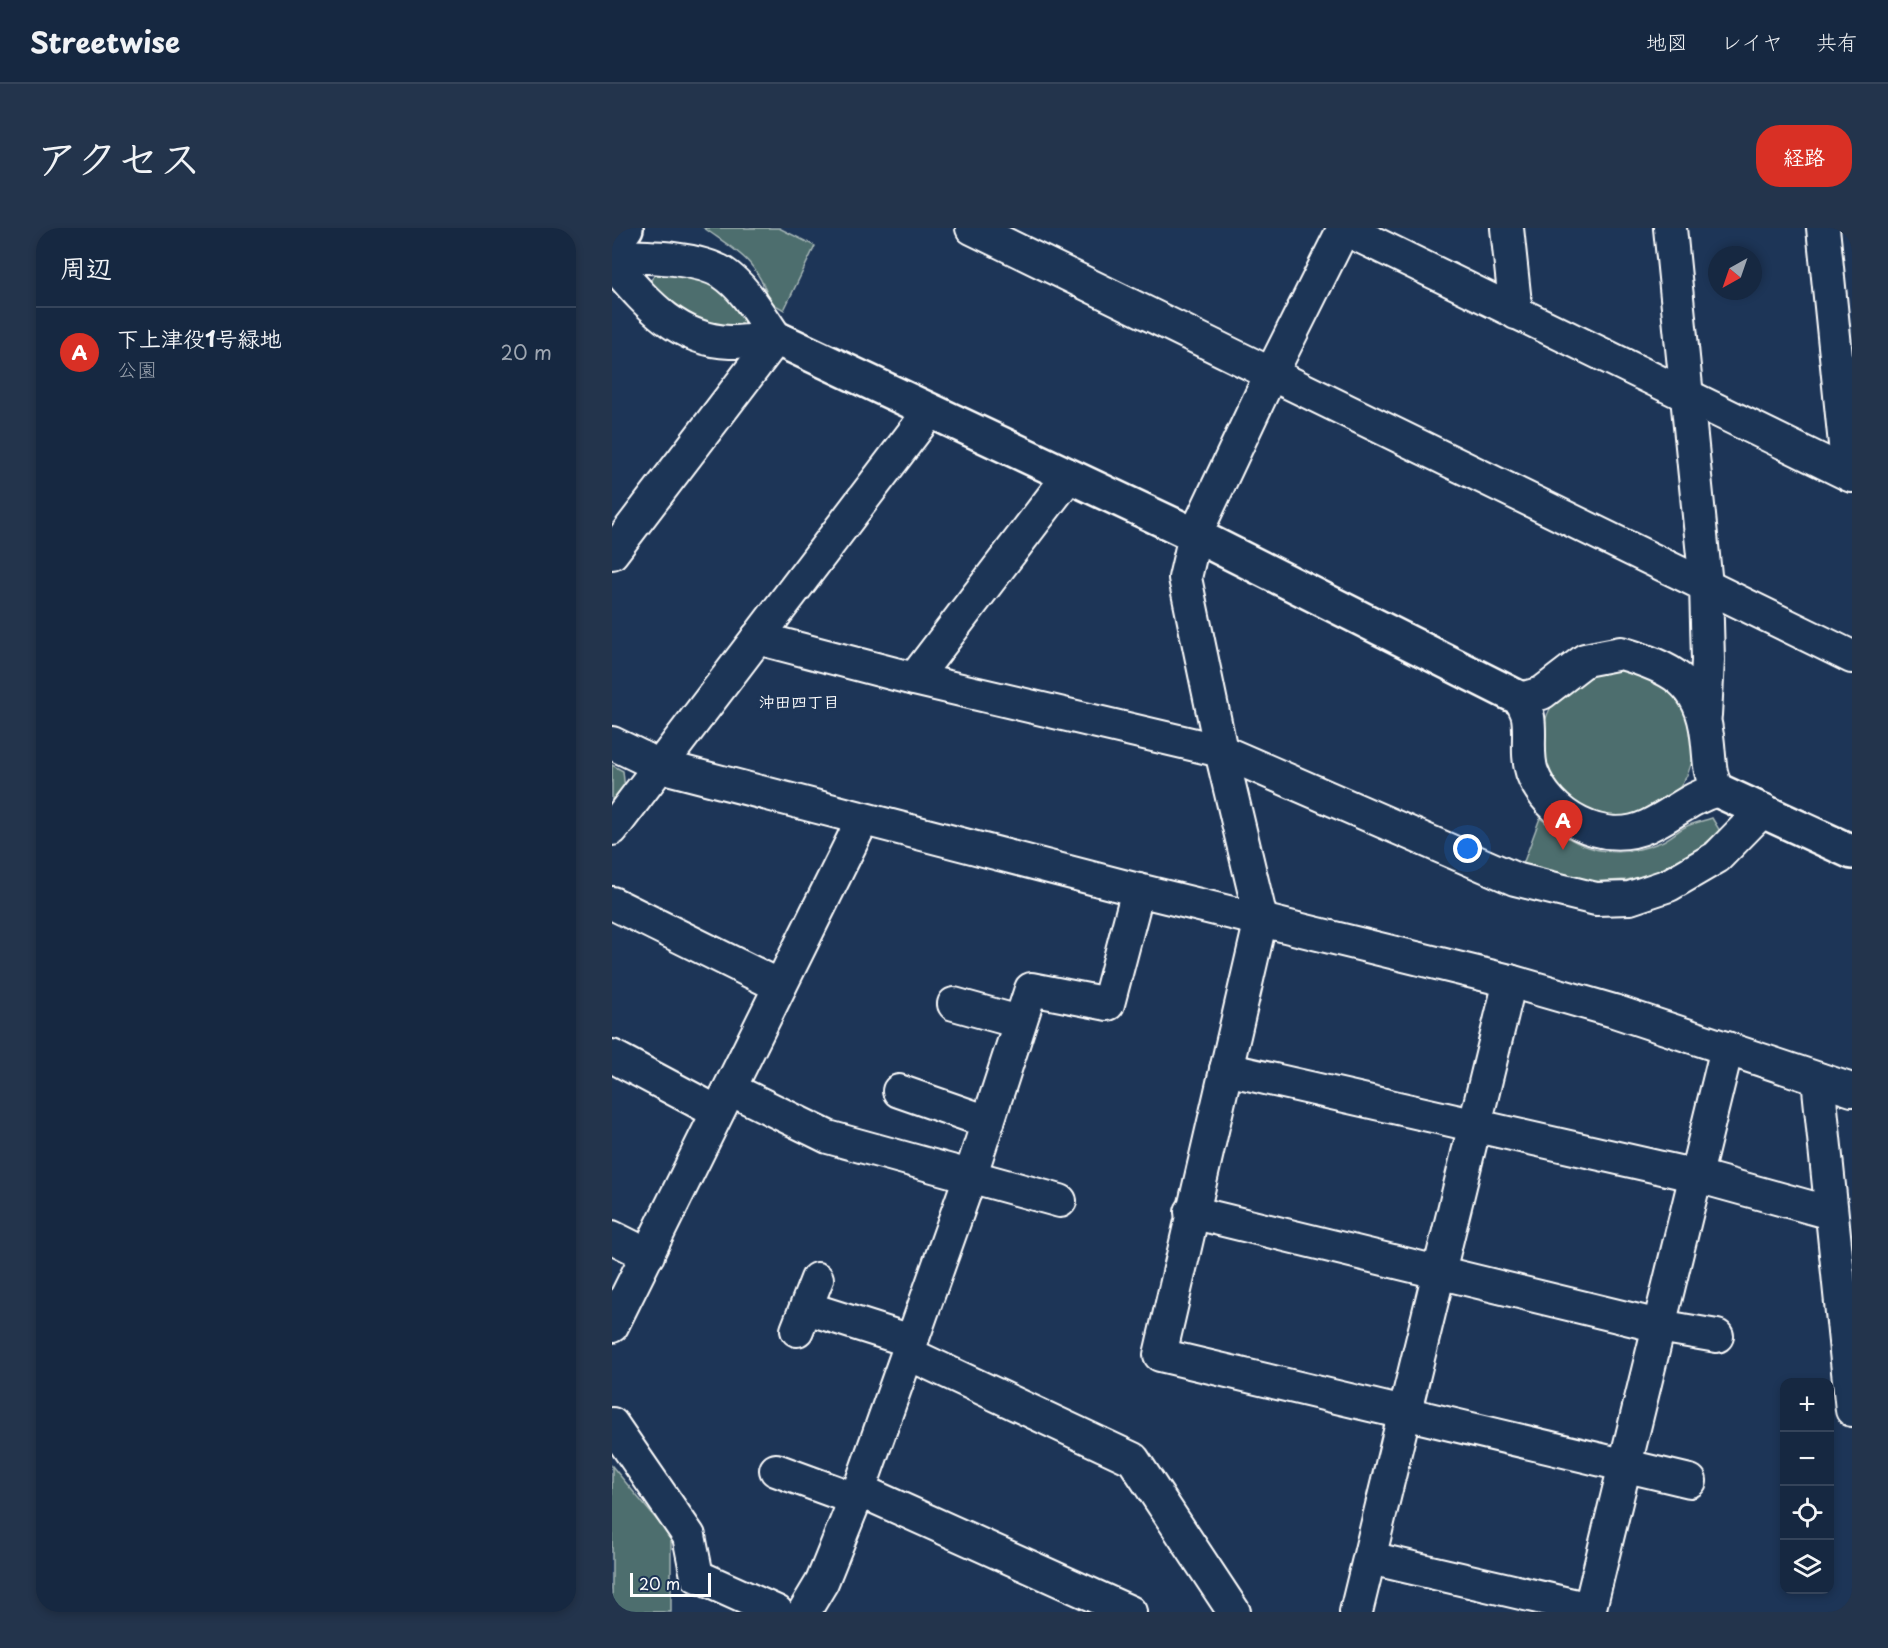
<!DOCTYPE html>
<html lang="ja">
<head>
<meta charset="utf-8">
<style>
  body { margin:0; font-family:"Playpen Sans","Klee One",sans-serif; background:#23344c; color:#f1f3f6 }
  .controls { position:absolute; right:18px; bottom:18px; display:grid; overflow:hidden; border-radius:12px; box-shadow:0 3px 9px #0003 }
  .controls button { width:54px; height:54px; display:grid; place-items:center; padding:0; border:0; border-bottom:2px solid #35445a; background:#162841; color:#f1f3f6; font:30px sans-serif }
  .compass { position:absolute; left:1096px; top:18px; width:54px; height:54px; border-radius:50%; background:#162841; box-shadow:0 3px 9px #0003; rotate:220deg }
  .scale { position:absolute; left:18px; bottom:15px; width:81px; box-sizing:border-box; padding-left:6px; border:3px solid #fff; border-top:0; font-size:16px; line-height:21px; white-space:nowrap; color:#fff; -webkit-text-stroke:4px #1d3557; paint-order:stroke }
  .you { position:absolute; left:856px; top:621px; width:21px; height:21px; margin:-15px; border:4px solid #fff; border-radius:50%; background:#1a73e8; box-shadow:0 0 0 9px #1a73e833 }
  .badge { display:grid; place-items:center; width:39px; height:39px; border-radius:50%; background:#d93025; color:#fff; font-size:20px; font-weight:700 }
  .pin { position:absolute; translate:-50% -50px; filter:drop-shadow(0 2px 3px #0008) }
  .pin::after { content:''; position:absolute; top:32px; width:21px; height:18px; background:inherit; clip-path:polygon(0 0,100% 0,50% 100%) }
  .list { margin:0; padding:0; list-style:none }
  h2 { display:flex; justify-content:space-between; align-items:center; height:78px; margin:0; padding:0 24px; font-size:26px }
  h2 small { font-size:20px; font-weight:400; color:#9ea6b1 }
  .list li { display:grid; grid-template-columns:39px 1fr auto; gap:18px; align-items:center; box-sizing:border-box; height:90px; padding:0 24px; border-top:2px solid #35445a }
  .list b { display:block; font-size:22px; white-space:nowrap }
  .list p { margin:0; font-size:20px; white-space:nowrap; color:#9ea6b1 }
  .list em { font-size:20px; font-style:normal; color:#9ea6b1 }
  .icon { flex:none; width:33px; height:33px; fill:none; stroke:currentColor; stroke-width:2; stroke-linecap:round; stroke-linejoin:round }
  .map { position:relative; flex:none; width:1240px; height:1384px; overflow:hidden; border-radius:24px }
  header { display:flex; align-items:center; gap:36px; box-sizing:border-box; height:84px; padding:0 30px; background:#162841; border-bottom:2px solid #35445a }
  header strong { font-size:28px }
  nav { display:flex; gap:33px; margin-inline-start:auto; font-size:21px }
  .intro { display:flex; align-items:center; justify-content:space-between; box-sizing:border-box; height:144px; padding:0 36px }
  h1 { margin:0; font-size:42px }
  .button { padding:15px 27px; border-radius:24px; background:#d93025; color:#fff; font-size:21px; font-weight:700 }
  main { display:flex; gap:36px; padding:0 36px }
  aside { flex:1; background:#162841; border-radius:24px; box-shadow:0 3px 9px #0003 }
  .map>svg:first-child { display:block }
</style>
</head>
<body>
<header>
<strong>Streetwise</strong>
<nav><a>地図</a><a>レイヤ</a><a>共有</a></nav>
</header>
<div class="intro"><h1>アクセス</h1><a class="button">経路</a></div>
<main>
<aside>
<h2>周辺<small></small></h2>
<ul class="list">
<li><span class="badge">A</span><div><b>下上津役1号緑地</b><p>公園</p></div><em>20 m</em></li>
</ul>
</aside>
<div class="map">
<svg width="1240" height="1384" viewBox="0 0 1240 1384">
  <rect width="100%" height="100%" fill="#1d3557"/>
  <filter id="ink" filterUnits="userSpaceOnUse"><feTurbulence type="fractalNoise" baseFrequency=".0167" numOctaves="2"/><feDisplacementMap in="SourceGraphic" scale="12" xChannelSelector="R" yChannelSelector="G"/><feConvolveMatrix kernelMatrix="1 2 1 2 8 2 1 2 1" color-interpolation-filters="sRGB"/></filter>
  <g filter="url(#ink)">
    <!-- green -->
    <g fill="#4e6e6e" stroke="#a6b6b6" stroke-width="1.5">
      <path d="M92 0H167L203 18 172 82 158 74C144 31 127 25 92 0Z"/>
      <path d="M50 39C94 46 108 53 134 90L128 100 104 103 61 83 57 72 37 54Z"/>
      <circle cx="1006" cy="515" r="76"/>
      <path d="M0 537 11 543 13 562 0 579Z"/>
      <path d="M928 590C966 622 1001 634 1049 614 1058 610 1065 603 1073 599 1081 595 1091 593 1100 590L1108 603 1077 629 1045 645 1015 652 957 655 910 639Z"/>
      <path d="M0 1238 59 1309V1384H0Z"/>
    </g>
    <g fill="none" stroke-linecap="round" stroke-linejoin="round">
      <!-- street casing -->
      <g stroke="#fff" stroke-width="36">
        <g id="street">
          <path d="M360 0 1240 429"/>
          <path d="M731 0 1240 248"/>
          <path d="M732 0 659 146 583 307 573 350 609 523 649 691 548 1127 1078 1253"/>
          <path d="M895 0 904 85"/>
          <path d="M1058 0 1094 357 1096 432 1093 487"/>
          <path d="M1211 0 1236 246"/>
          <path d="M0 28C33 29 82 28 111 45 134 60 149 89 164 110"/>
          <path d="M0 35C33 73 64 112 118 114 133 114 149 111 164 110"/>
          <path d="M0 325 164 110"/>
          <path d="M145 410 302 451 609 523 903 651 984 671 1018 670 1057 657 1105 629 1151 582"/>
          <path d="M1009 425C1057 439 1089 453 1095 508 1098 529 1096 543 1105 562 1077 570 1062 586 1036 598 991 619 936 588 920 544 914 526 919 506 916 489 915 483 911 477 909 471L930 465 973 432Z"/>
          <path d="M302 451 456 249"/>
          <path d="M0 515 48 538 526 662 898 753 1002 783 1240 862"/>
          <path d="M0 601 318 183"/>
          <path d="M0 675 168 758"/>
          <path d="M342 776 407 794"/>
          <path d="M0 828 105 884"/>
          <path d="M614 841 1085 948 1219 985"/>
          <path d="M1206 851 1240 1182"/>
          <path d="M118 861 216 909 448 973"/>
          <path d="M287 863 376 894"/>
          <path d="M579 984 1047 1098 1105 1108"/>
          <path d="M0 1009 36 1027"/>
          <path d="M195 1080 299 1113"/>
          <path d="M0 1098 251 591"/>
          <path d="M185 1102 205 1051"/>
          <path d="M295 1125 521 1231 622 1384"/>
          <path d="M0 1196 77 1308 85 1348 165 1384"/>
          <path d="M164 1242 243 1271"/>
          <path d="M247 1262 518 1384"/>
          <path d="M758 1330 978 1381"/>
          <path d="M192 1384 210 1354 247 1262 358 949 419 761 496 776 526 662"/>
          <path d="M744 1384 898 753"/>
          <path d="M977 1384 1115 820"/>
        </g>
      </g>
      <!-- secondary casing -->
      <g stroke="#fff" stroke-width="38">
        <g id="secondary">
          <path d="M164 110 583 307 909 471"/>
          <path d="M1105 562 1240 624"/>
        </g>
      </g>
      <!-- highway casing -->
      <g stroke="#fff" stroke-width="38">
        <path id="highway" d="M0 19 14 0"/>
      </g>
      <!-- street -->
      <use href="#street" stroke="#1d3557" stroke-width="32"/>
      <!-- secondary -->
      <use href="#secondary" stroke="#1d3557" stroke-width="33"/>
      <!-- highway -->
      <use href="#highway" stroke="#1d3557" stroke-width="33"/>
    </g>
  </g>
  <g text-anchor="middle" stroke-width="6" stroke-linejoin="round" paint-order="stroke">
    <!-- neighbourhood labels -->
    <g font-size="16" font-weight="bold" fill="#fff" stroke="#1d3557">
      <text x="187" y="480">沖田四丁目</text>
    </g>
  </g>
</svg>
<div class="controls">
<button>+</button>
<button>−</button>
<button><svg class="icon" aria-label="locate" viewBox="0 0 24 24"><circle cx="12" cy="12" r="6"/><path d="M12 2v4M12 18v4M2 12h4M18 12h4"/></svg></button>
<button><svg class="icon" aria-label="layers" viewBox="0 0 24 24"><path d="M12 4l9 5-9 5-9-5zM3 14l9 5 9-5"/></svg></button>
</div>
<svg class="compass" viewBox="-18 -18 36 36"><path d="M0-13l5 13h-10z" fill="#e53935"/><path d="M0 13l5-13h-10z" fill="#9ea6b1"/></svg>
<div class="scale">20 m</div>
<div class="you"></div>
<div class="pin badge" style="left:951px;top:622px">A</div>
</div>
</main>
</body>
</html>
